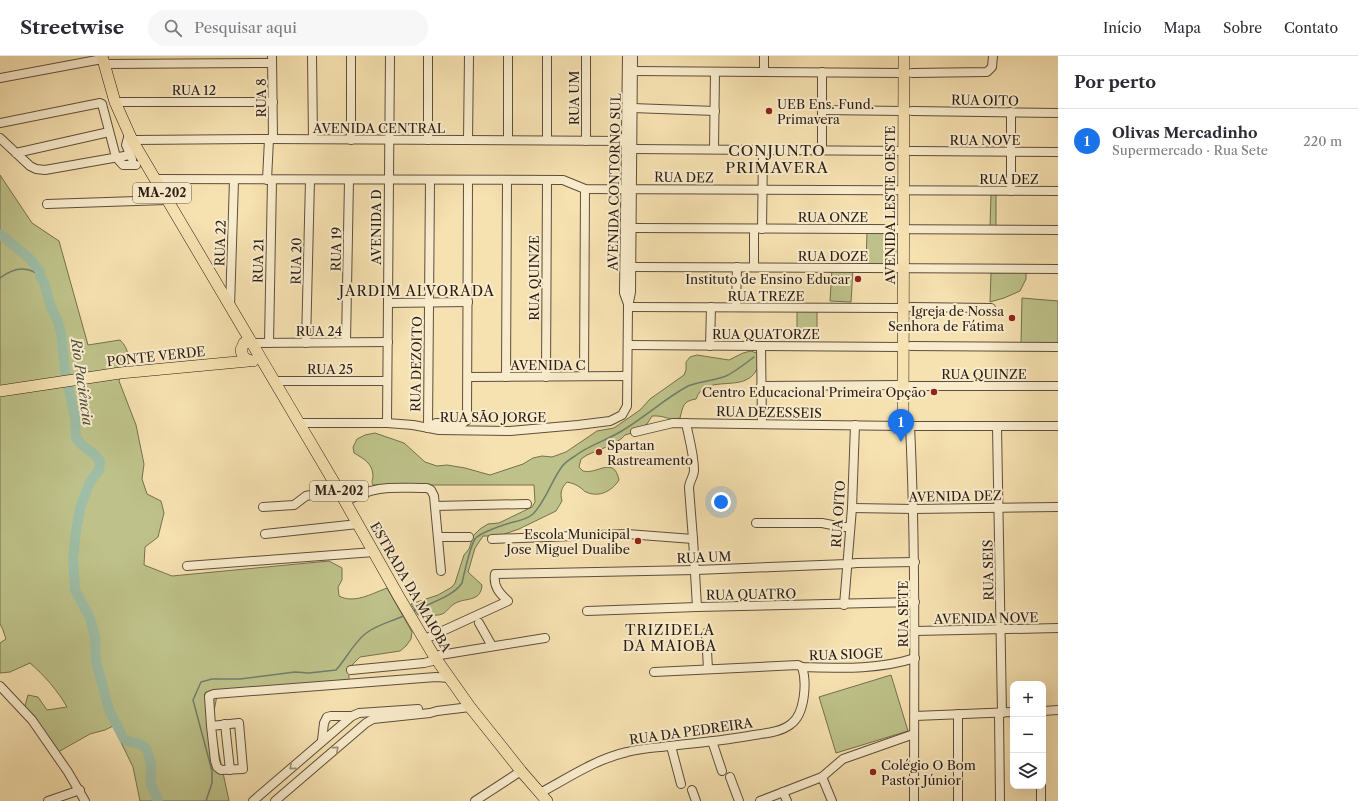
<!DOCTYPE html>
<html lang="pt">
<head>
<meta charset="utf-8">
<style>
  body { margin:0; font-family:"Libre Caslon Text",serif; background:#f7f7f7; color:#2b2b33 }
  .controls { position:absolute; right:12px; bottom:12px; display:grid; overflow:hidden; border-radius:8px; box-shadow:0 4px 16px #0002 }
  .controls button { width:36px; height:36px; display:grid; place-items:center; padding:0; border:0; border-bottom:1px solid #e1e1e2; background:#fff; color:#2b2b33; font:20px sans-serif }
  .you { position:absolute; left:721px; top:446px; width:14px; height:14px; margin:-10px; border:3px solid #fff; border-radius:50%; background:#1a73e8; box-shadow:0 0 0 6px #1a73e833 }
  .badge { display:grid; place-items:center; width:26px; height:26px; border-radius:50%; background:#1a73e8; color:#fff; font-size:13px; font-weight:700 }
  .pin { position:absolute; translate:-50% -33px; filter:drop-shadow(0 1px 2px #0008) }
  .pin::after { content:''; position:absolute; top:21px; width:14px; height:12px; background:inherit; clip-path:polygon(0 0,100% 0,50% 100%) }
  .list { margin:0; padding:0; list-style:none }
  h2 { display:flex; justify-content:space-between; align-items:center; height:52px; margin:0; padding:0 16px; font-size:17px }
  h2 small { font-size:13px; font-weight:400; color:#7c7c81 }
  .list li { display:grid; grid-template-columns:26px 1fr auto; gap:12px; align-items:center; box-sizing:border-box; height:64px; padding:0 16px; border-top:1px solid #e1e1e2 }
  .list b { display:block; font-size:15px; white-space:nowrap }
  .list p { margin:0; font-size:13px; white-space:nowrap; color:#7c7c81 }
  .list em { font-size:13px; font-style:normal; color:#7c7c81 }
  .icon { flex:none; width:22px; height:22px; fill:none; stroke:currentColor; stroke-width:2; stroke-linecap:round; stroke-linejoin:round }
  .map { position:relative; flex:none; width:1058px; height:745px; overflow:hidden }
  header { display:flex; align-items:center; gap:24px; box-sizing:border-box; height:56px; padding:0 20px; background:#fff; border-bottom:1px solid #e1e1e2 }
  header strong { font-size:19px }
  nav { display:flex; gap:22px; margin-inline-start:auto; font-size:14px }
  .search { width:280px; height:36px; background:#f7f7f7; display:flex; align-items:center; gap:10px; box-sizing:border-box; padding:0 14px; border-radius:22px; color:#7c7c81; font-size:15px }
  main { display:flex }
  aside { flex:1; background:#fff }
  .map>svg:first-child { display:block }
</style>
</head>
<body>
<header>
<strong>Streetwise</strong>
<div class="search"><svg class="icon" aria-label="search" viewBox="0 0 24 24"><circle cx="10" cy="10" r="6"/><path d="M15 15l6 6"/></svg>Pesquisar aqui</div>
<nav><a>Início</a><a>Mapa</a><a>Sobre</a><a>Contato</a></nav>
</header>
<main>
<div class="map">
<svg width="1058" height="745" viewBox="0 0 1058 745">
  <rect width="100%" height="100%" fill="#f6e1b0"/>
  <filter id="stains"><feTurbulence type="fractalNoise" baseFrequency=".005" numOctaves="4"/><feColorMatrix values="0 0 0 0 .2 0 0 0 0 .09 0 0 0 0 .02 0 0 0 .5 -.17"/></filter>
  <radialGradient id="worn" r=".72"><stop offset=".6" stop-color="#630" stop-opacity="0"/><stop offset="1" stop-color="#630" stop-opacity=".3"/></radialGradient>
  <!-- green -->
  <g fill="#bec28a" stroke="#747050">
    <path d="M0 119 32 167 59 185 88 289 120 284C134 298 126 309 119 325L136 369 144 408 142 423 147 438 161 445 164 457 158 481 145 491 144 509 172 520 329 505 342 512V524L338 531 339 540C354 548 371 538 387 532L412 576 411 583 406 590 400 595 360 601 349 612V624L218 635 212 665 229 745H140L133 711 113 670 105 674 90 678 58 696 25 650 28 639 38 641 47 654 67 651C58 635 44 619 30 607L10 616 0 617V587L6 583 3 574 0 568Z"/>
    <path d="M991 138H996V171H990Z"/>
    <path d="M867 175 901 176V209H866Z"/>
    <path d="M832 212 853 213 851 246 830 245Z"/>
    <path d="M1026 216V223L1020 235 1004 242 990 246 991 217Z"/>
    <path d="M1022 242 1058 245V288H1021Z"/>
    <path d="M797 252 817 253V284H797Z"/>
    <path d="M751 295 759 298C759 303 759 309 757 313 745 339 705 316 696 343 683 345 683 350 680 362 668 365 665 359 652 360L647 368 635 376 625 379 621 383 611 389 587 399 581 403 579 411 583 415C597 419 614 399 619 424 612 435 599 442 586 436 585 436 582 433 581 432 577 429 572 427 567 426 561 432 560 437 562 445L556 455 519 473 499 480H483L475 492 468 516 482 529C481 547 464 541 454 548 450 550 446 557 442 558 435 561 426 557 418 559L411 548 438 539 452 531 455 527 464 499 469 493 473 480 480 473 488 468 499 467 532 451 535 446 534 429H373C371 425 373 424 373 419 372 407 364 403 354 397L353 391 357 383 365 379 375 377 404 387 425 406 437 410 447 409 465 412 490 419 523 408 533 402 542 400 552 401 566 396 597 375 614 372 640 354 650 343 684 319 686 314V306L690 301 697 299 729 304 743 297Z"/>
    <path d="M891 619 908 675 836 697 819 641Z"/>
  </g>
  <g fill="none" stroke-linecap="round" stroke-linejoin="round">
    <!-- stream -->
    <g stroke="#707e6c" stroke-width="1.5">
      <path d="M0 222C13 212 27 209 40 220"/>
      <path d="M412 556C427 548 453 541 462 527 464 518 471 489 475 483 479 477 503 469 510 467 518 465 526 464 533 458 545 446 551 426 561 412 564 407 570 403 575 400 589 389 605 385 620 376 644 362 664 343 688 330 701 325 714 325 726 320 735 316 746 307 754 301"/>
      <path d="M206 745 212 727V715L193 644 201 626 212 623H240L295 616 309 617 336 614C346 603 353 588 365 578 377 568 392 566 405 559"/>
    </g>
    <!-- river -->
    <path stroke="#9ebea6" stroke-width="10" d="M0 178 29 202 40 215V220L44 227 51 251 58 266 61 277 65 314 75 362 76 382 81 388 95 399 100 405 99 414 90 426 81 449 76 475 73 503 75 534 90 562 95 581 96 605 109 654 124 683 130 686 141 688 147 693 151 708V728L158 745"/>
    <!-- minor casing -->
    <g stroke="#5e4e3c" stroke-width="10">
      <g id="minor">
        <path d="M272 0 273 83"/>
        <path d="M312 0 313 83"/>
        <path d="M351 0V84"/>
        <path d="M508 0V84"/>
        <path d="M547 0V84"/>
        <path d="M627 0 624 237 628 248"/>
        <path d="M104 8 272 7"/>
        <path d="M633 15 904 17"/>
        <path d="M764 16V0"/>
        <path d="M822 16V94"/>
        <path d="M912 17 987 16 992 11 993 0"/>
        <path d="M0 22 102 3"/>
        <path d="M115 46H273"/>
        <path d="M632 52 715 55"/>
        <path d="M822 54 904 55"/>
        <path d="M912 55 1058 57"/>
        <path d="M1011 56V135"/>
        <path d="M0 67 100 47 102 48 116 101 123 109H136"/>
        <path d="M129 78 126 89 132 103"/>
        <path d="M0 82 30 110 36 113 45 114 130 99"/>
        <path d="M132 84 269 83 626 85"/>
        <path d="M428 84V0"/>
        <path d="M468 84 469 0"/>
        <path d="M586 85V0"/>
        <path d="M632 93 904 95"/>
        <path d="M714 93 715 16"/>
        <path d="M911 95 1058 96"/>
        <path d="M16 97 109 76"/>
        <path d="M154 123 563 124 585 133 1058 135"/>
        <path d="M267 124 269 83"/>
        <path d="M47 148 166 144"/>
        <path d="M632 172 1058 174"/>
        <path d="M762 173 763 94"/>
        <path d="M632 211 1058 213"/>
        <path d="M754 211V173"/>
        <path d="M388 247 468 246"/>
        <path d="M230 251 234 124"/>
        <path d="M628 251 903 252"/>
        <path d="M736 251 737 211"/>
        <path d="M911 251 991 252"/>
        <path d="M346 286 349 124"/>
        <path d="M251 287 388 286"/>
        <path d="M269 287 272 124"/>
        <path d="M306 287 310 124"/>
        <path d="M628 289 903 291"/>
        <path d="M710 290 711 251"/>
        <path d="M761 290 762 368"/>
        <path d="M911 290 1058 291"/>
        <path d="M584 320 585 133"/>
        <path d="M468 321 627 320"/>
        <path d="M506 321 507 124"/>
        <path d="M546 321 547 124"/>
        <path d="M274 325H387"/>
        <path d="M761 330 903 329"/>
        <path d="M910 330H1058"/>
        <path d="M298 367H387L413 369 439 374 510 375 578 369 610 365 622 359 627 350 628 251 631 236 633 0"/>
        <path d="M387 367 390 0"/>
        <path d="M686 367C689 382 694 399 694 414 694 421 689 425 689 432L693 483 697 551"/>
        <path d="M910 370C916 495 914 620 914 745"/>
        <path d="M997 370 1002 657"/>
        <path d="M428 372 436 367 462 368 467 364 468 124"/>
        <path d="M428 372 430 124"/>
        <path d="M635 376 673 367 903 370H1058"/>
        <path d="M345 446C376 428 394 432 427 432L431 434 434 440 441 515"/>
        <path d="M435 450 527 448"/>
        <path d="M263 451 294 449 306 440 338 433"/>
        <path d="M852 452 914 453 1058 451"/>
        <path d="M756 467H822L842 471H850"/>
        <path d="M265 478 358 468"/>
        <path d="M439 481H469"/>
        <path d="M492 483 627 478 693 483"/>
        <path d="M187 510 374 496"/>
        <path d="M844 549 852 452 855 369"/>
        <path d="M587 555 697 551 915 546"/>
        <path d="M479 567 492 590"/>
        <path d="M915 575 1058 572"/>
        <path d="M706 577 708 613"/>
        <path d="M425 583 508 545C499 537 493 530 495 518L696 514 847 508 857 507 915 506"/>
        <path d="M434 600 545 582"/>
        <path d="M351 614 424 607 437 604"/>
        <path d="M654 616 798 609 802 611C840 612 878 614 915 602"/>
        <path d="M0 630 32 664 68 716 85 745"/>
        <path d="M1043 655 1058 654"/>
        <path d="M999 657 1000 745"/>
        <path d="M958 658V745"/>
        <path d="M915 660 1013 656"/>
        <path d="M225 668 230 714"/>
        <path d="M211 670 239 667 243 713 221 714 217 711 215 705 211 670 209 640 214 638 436 621 450 622"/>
        <path d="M322 684 324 667 327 661 331 660H352"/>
        <path d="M712 685 722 715"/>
        <path d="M671 690 681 728"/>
        <path d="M730 721 739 745"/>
        <path d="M822 721 832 745"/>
        <path d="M692 734 696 745"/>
        <path d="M783 736 787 745"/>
        <path d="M540 737C568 722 596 703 627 696 638 693 650 692 661 691 692 687 723 685 754 679 767 677 781 676 791 668 805 658 807 626 802 611"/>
        <path d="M48 745 80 734"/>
        <path d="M253 745 352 660 359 657 418 653"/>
        <path d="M275 745 366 667 373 663 430 657 437 655 470 651"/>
        <path d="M475 745 521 715"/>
        <path d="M760 745 822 721 843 703 914 678"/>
        <path d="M1041 745V730"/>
      </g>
    </g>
    <!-- major casing -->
    <g stroke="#2b1d15" stroke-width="12">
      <g id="major">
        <path d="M102 0 115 46 132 84 338 433 399 541 434 600 470 651 521 715 547 745"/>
        <path d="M250 285 244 287 241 294C242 300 246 305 253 305"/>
        <path d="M0 335 120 317 248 305"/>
        <path d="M903 370 904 0"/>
      </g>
    </g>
    <!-- minor -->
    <use href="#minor" stroke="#f9eccc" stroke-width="8"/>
    <!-- major -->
    <use href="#major" stroke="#f6e1b0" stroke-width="11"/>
  </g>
  <!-- one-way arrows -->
  <defs><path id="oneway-chevron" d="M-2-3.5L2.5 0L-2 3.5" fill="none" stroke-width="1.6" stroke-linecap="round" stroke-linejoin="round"/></defs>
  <g stroke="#9c8f7a">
    <use href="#oneway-chevron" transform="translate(336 693) rotate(-40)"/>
    <use href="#oneway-chevron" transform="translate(292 711) rotate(139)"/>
  </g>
  <!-- markers -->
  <g fill="#8f2418" stroke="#f9eccc" stroke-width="1.5">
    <circle cx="769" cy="55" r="4"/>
    <circle cx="858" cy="223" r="4"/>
    <circle cx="1012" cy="262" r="4"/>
    <circle cx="934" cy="336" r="4"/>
    <circle cx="599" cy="396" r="4"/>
    <circle cx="638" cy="485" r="4"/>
    <circle cx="873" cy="716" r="4"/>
  </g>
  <g text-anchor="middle" stroke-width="4" stroke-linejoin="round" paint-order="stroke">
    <!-- shield labels -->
    <g fill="#f9eccc" stroke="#695b4c" stroke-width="1">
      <rect x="133" y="127" width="58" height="20" rx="3"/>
      <rect x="310" y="425" width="58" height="20" rx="3"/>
    </g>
    <g font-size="12" font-weight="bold" fill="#2b1d15">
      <text x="162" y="141">MA-202</text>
      <text x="339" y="439">MA-202</text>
    </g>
    <!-- street labels -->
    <g font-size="13" fill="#2b1d15" stroke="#f9eccc">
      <text x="194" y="39">RUA 12</text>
      <text transform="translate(261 42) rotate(-90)" y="5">RUA 8</text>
      <text transform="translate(574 42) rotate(-90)" y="5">RUA UM</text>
      <text transform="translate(985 44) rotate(1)" y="5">RUA OITO</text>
      <text x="379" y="77">AVENIDA CENTRAL</text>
      <text x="985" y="89">RUA NOVE</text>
      <text transform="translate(684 121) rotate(1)" y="5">RUA DEZ</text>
      <text x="1009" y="128">RUA DEZ</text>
      <text transform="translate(614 126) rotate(-89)" y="5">AVENIDA CONTORNO SUL</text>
      <text transform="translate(890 149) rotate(-90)" y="5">AVENIDA LESTE OESTE</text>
      <text x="833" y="166">RUA ONZE</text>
      <text transform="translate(376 171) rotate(-90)" y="5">AVENIDA D</text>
      <text transform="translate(220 187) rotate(-88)" y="5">RUA 22</text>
      <text transform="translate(336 193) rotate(-89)" y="5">RUA 19</text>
      <text x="833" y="205">RUA DOZE</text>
      <text transform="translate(258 205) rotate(-89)" y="5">RUA 21</text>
      <text transform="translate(296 205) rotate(-89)" y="5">RUA 20</text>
      <text transform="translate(534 222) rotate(-90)" y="5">RUA QUINZE</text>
      <text x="766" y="245">RUA TREZE</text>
      <text x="319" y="280">RUA 24</text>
      <text x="766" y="283">RUA QUATORZE</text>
      <text transform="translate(156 300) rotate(-6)" y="5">PONTE VERDE</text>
      <text transform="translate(416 308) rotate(-89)" y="5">RUA DEZOITO</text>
      <text x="548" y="314">AVENIDA C</text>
      <text x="330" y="318">RUA 25</text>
      <text x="984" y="323">RUA QUINZE</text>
      <text transform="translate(769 356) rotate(1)" y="5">RUA DEZESSEIS</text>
      <text x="493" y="366">RUA SÃO JORGE</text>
      <text transform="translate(955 440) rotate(-1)" y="5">AVENIDA DEZ</text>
      <text transform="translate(838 458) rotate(-86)" y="5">RUA OITO</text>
      <text transform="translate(704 501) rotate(-2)" y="5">RUA UM</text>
      <text transform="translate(988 514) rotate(-91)" y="5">RUA SEIS</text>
      <text transform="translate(411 531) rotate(60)" y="5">ESTRADA DA MAIOBA</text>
      <text transform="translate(751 538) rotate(-1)" y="5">RUA QUATRO</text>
      <text transform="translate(903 558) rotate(-90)" y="5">RUA SETE</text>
      <text transform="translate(986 562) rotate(-1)" y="5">AVENIDA NOVE</text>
      <text transform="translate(846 598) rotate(-2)" y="5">RUA SIOGE</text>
      <text transform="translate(691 675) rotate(-8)" y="5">RUA DA PEDREIRA</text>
    </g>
    <!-- poi labels -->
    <g font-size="13" fill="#2b1d15" stroke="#f9eccc" text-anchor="end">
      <text x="777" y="53" text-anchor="start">UEB Ens. Fund.<tspan x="777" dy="15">Primavera</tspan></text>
      <text x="850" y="228">Instituto de Ensino Educar</text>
      <text x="1004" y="260">Igreja de Nossa<tspan x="1004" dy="15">Senhora de Fátima</tspan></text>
      <text x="926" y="341">Centro Educacional Primeira Opção</text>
      <text x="607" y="394" text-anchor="start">Spartan<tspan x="607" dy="15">Rastreamento</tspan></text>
      <text x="630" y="483">Escola Municipal<tspan x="630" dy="15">Jose Miguel Dualibe</tspan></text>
      <text x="881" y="714" text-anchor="start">Colégio O Bom<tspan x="881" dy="15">Pastor Júnior</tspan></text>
    </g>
    <!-- neighbourhood labels -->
    <g font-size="14" letter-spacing="1" fill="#2b1d15" stroke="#f9eccc">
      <text x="417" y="240">JARDIM ALVORADA</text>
      <text x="670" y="579">TRIZIDELA<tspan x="670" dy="16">DA MAIOBA</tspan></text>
    </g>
    <!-- water labels -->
    <g font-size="14" font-style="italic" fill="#4e4d40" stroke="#f9eccc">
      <text transform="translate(82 326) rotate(82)" y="5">Rio Paciência</text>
    </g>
    <!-- quarter labels -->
    <g font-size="15" letter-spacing="1" fill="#2b1d15" stroke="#f9eccc">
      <text x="777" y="100">CONJUNTO<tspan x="777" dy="17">PRIMAVERA</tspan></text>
    </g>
  </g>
  <rect width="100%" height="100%" filter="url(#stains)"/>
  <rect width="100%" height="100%" fill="url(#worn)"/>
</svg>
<div class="controls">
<button>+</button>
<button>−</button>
<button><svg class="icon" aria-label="layers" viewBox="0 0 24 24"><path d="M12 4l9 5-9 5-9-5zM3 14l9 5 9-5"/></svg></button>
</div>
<div class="you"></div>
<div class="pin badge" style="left:901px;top:386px">1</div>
</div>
<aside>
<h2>Por perto<small></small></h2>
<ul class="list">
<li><span class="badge">1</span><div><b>Olivas Mercadinho</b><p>Supermercado · Rua Sete</p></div><em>220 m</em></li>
</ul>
</aside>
</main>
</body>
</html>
